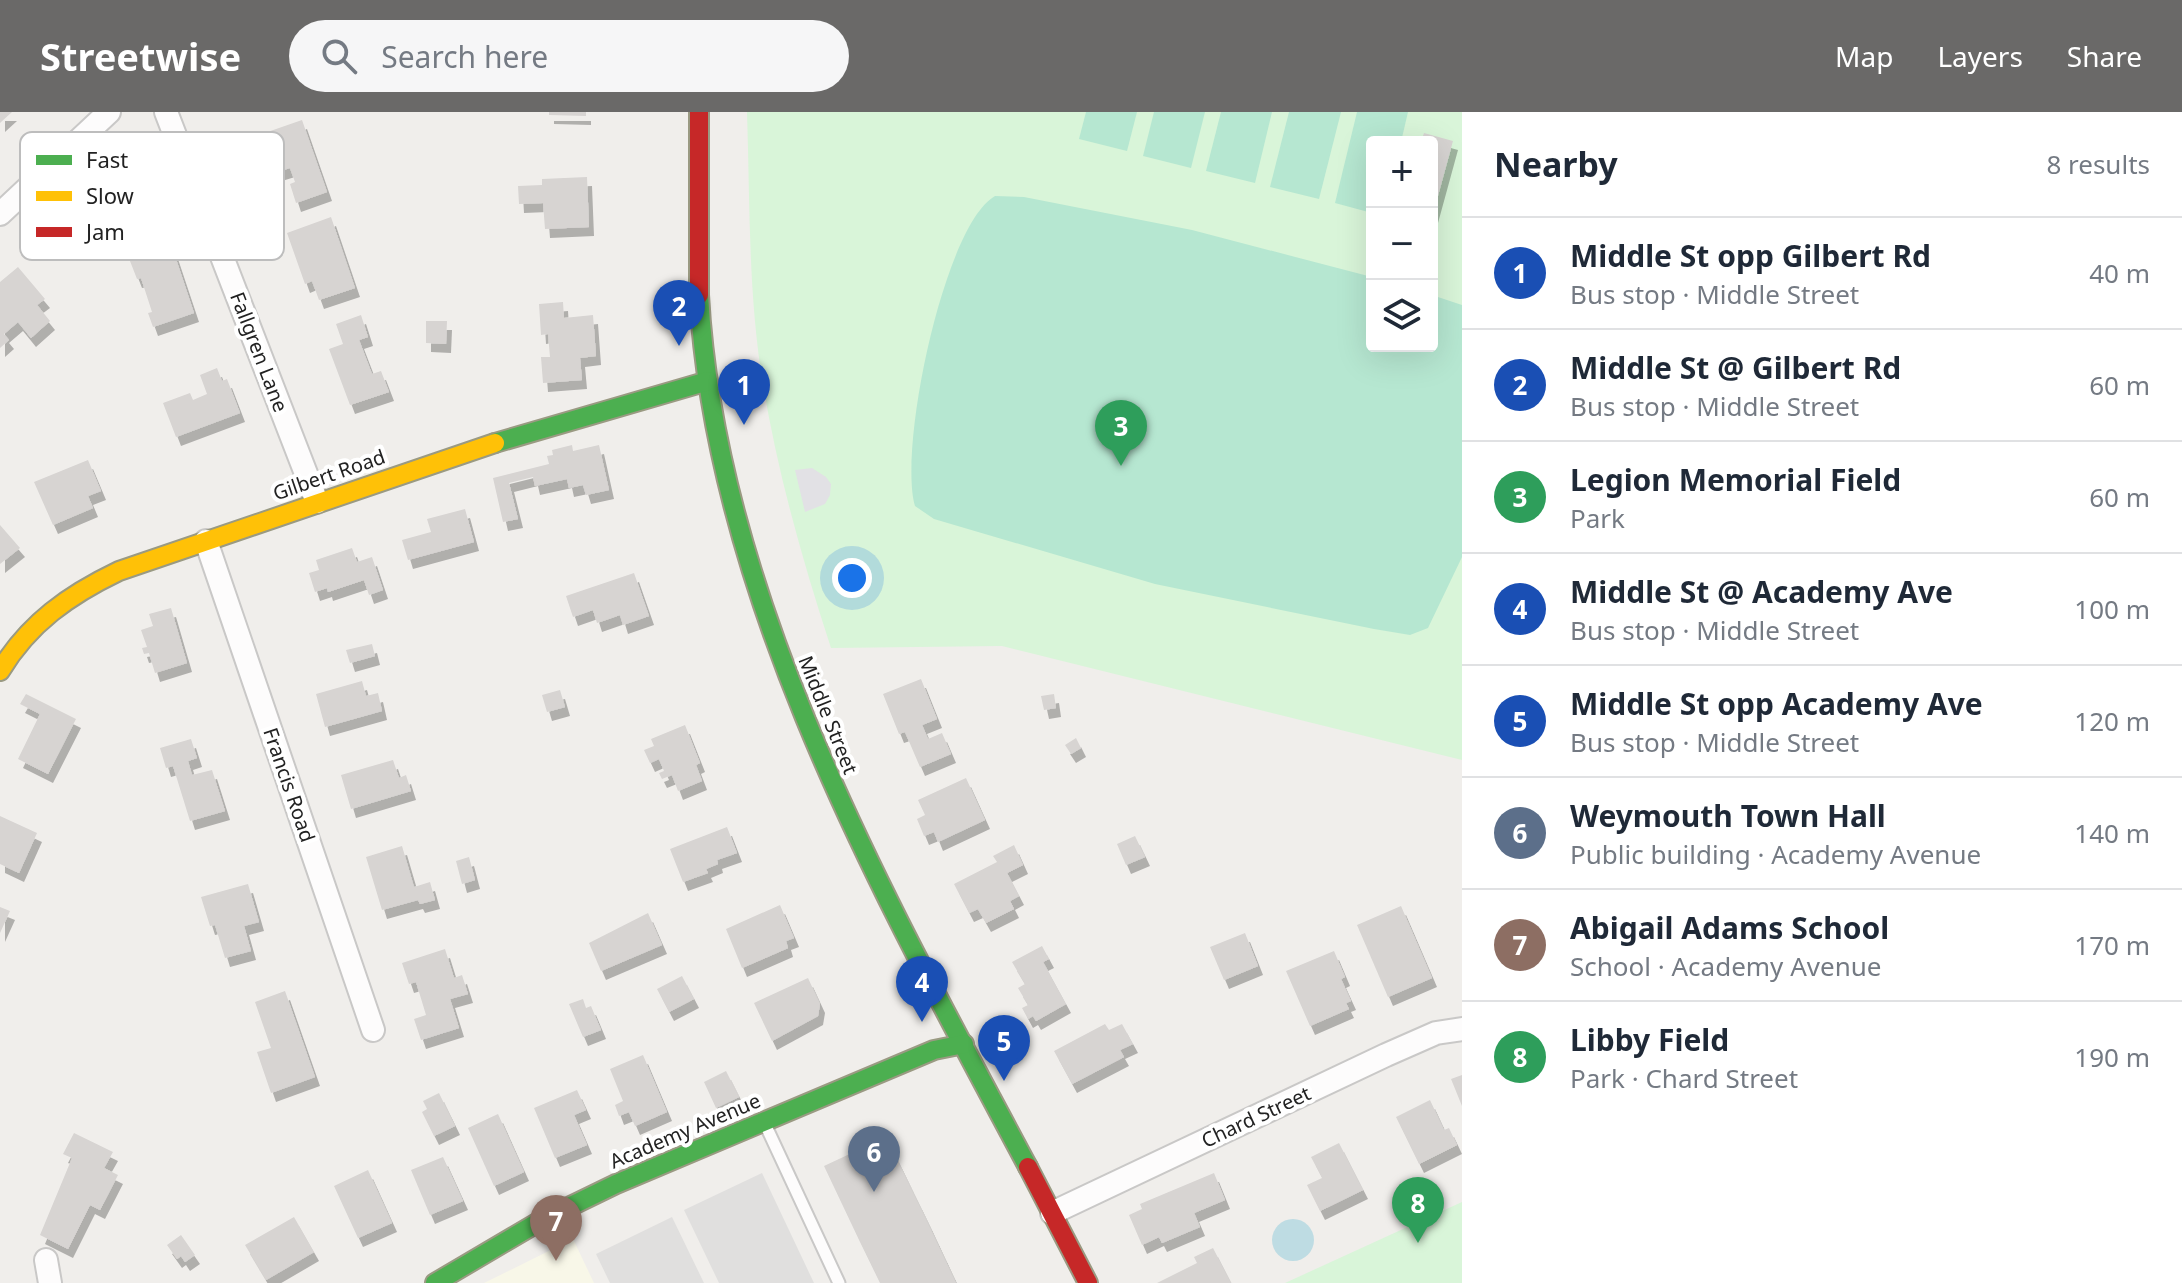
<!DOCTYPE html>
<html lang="en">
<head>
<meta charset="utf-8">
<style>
  body { margin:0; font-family:"Noto Sans",sans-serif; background:#f6f6f7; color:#1f2937 }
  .controls { position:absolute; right:24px; top:24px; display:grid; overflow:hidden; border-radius:8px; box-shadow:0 8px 32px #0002 }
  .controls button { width:72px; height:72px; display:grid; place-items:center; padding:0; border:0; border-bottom:2px solid #e0e1e3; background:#fff; color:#1f2937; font:40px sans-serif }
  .you { position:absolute; left:852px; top:466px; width:28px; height:28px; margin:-20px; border:6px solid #fff; border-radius:50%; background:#1a73e8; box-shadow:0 0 0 12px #1a73e833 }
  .badge { display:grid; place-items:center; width:52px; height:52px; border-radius:50%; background:#6a6968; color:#fff; font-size:26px; font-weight:700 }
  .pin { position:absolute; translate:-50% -66px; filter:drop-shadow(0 2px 4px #0008) }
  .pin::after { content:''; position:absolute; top:42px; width:28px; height:24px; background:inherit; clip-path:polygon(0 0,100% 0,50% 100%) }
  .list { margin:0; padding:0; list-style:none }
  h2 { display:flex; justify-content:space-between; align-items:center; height:104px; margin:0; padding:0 32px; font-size:34px }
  h2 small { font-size:26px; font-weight:400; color:#747a83 }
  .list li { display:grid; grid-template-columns:52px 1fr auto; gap:24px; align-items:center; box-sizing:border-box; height:112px; padding:0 32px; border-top:2px solid #e0e1e3 }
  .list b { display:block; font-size:30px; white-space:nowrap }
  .list p { margin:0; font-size:26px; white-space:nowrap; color:#747a83 }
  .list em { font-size:26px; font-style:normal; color:#747a83 }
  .icon { flex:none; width:44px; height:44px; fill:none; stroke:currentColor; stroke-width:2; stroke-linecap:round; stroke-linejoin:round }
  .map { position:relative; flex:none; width:1462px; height:1171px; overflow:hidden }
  header { display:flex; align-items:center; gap:48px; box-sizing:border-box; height:112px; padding:0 40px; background:#6a6968; color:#fff }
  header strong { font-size:38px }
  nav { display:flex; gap:44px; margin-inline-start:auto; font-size:28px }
  .search { width:560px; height:72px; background:#f6f6f7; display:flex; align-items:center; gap:20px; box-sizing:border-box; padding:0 28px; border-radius:44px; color:#747a83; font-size:30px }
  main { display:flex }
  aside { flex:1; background:#fff }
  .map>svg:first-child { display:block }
</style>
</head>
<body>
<header>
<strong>Streetwise</strong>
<div class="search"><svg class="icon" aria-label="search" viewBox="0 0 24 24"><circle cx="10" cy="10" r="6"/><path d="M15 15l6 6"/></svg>Search here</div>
<nav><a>Map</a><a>Layers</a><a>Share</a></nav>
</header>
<main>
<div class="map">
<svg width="1462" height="1171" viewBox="0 0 1462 1171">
  <defs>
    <filter id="shadow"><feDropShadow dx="5" dy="9" stdDeviation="0" flood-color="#0004"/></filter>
  </defs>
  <rect width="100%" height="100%" fill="#f0eeeb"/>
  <!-- education -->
  <path fill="#f8f7e8" d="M573 1127 594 1171H484Z"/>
  <!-- park -->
  <g fill="#d9f5d9" fill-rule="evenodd">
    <path d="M747 0H1462V648L1002 534 831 536C803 450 778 363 763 272 748 183 750 91 747 0ZM1372 30H1432V234H1372Z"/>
    <path d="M1462 1090V1171H1285Z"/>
  </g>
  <!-- pitch -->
  <g fill="#b6e7d1">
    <path d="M1086 0H1137L1127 39 1079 27Z"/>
    <path d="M1154 0H1205L1191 56 1143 44Z"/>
    <path d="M1221 0H1272L1255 71 1206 59Z"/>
    <path d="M1289 0H1341L1319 87 1270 75Z"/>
    <path d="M1357 0H1408L1401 30H1372V101L1335 91Z"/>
    <path d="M995 84 1024 85 1192 118 1372 165V234H1432V183L1462 193V445L1428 516 1410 523 1374 517 1155 472 934 407 915 394C898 337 944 113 995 84Z"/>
  </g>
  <!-- parking -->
  <g fill="#e0dfde">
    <path d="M762 1061 814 1171H719L684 1098Z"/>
    <path d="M672 1105 704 1171H610L596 1142Z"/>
  </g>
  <!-- plaza -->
  <path fill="#e2e1e5" d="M812 356 826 365 831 372 830 383 825 392 805 400 795 358Z"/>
  <!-- water -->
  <circle fill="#bedce3" cx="1293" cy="1128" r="21"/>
  <!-- building -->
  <g fill="#d7d4d2" filter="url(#shadow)">
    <path d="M0 0H12L0 11Z"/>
    <path d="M549 0H586V4L549 3Z"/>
    <path d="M302 8 327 80 296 91 290 72 295 70 290 56 277 60 270 40 262 42 256 24Z"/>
    <path d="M1424 21 1453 29 1433 102 1432 30H1421Z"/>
    <path d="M587 65 589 115 545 117 543 91 519 92 518 74 542 73V67Z"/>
    <path d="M331 105 355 176 319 188 312 169 305 172 287 121Z"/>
    <path d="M172 135 194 201 153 215 148 201 152 200 141 166 137 167 130 149Z"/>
    <path d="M18 155 45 187 37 193 50 209 31 226 18 210 4 222 9 228 0 236V170Z"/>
    <path d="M563 190 564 206 593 203 596 244 580 246 582 268 543 271 541 245H550L548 222 541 223 539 192Z"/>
    <path d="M361 203 368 225 359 228 372 262 381 259 389 280 350 293 329 237 343 232 336 212Z"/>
    <path d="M426 209H447L446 232 426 231Z"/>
    <path d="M217 256 222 269 227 267 240 301 176 325 163 291 190 281 193 288 207 282 200 263Z"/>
    <path d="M572 333 573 339 599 333 609 378 586 383 583 373 569 376 567 367 535 374 533 365 509 371 518 407 503 410 493 366 549 352 547 344 553 343 552 338Z"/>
    <path d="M88 348 101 379 88 384 93 396 53 413 34 370Z"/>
    <path d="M465 397 474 430 408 448 402 428 431 420 427 407Z"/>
    <path d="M0 413 20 436 0 452Z"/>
    <path d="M352 436 357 450 372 445 383 478 369 483 364 468 328 480 327 476 315 480 309 461 319 458 316 448Z"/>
    <path d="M634 461 649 504 623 513 620 503 597 511 593 498 573 505 566 484Z"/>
    <path d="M171 496 187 551 155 561 149 541 144 542 142 536 147 535 141 518 153 514 149 502Z"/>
    <path d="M372 532 375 544 350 551 346 538Z"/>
    <path d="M921 567 937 607 922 613 928 627 942 621 951 642 920 655 905 620 899 622 883 582Z"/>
    <path d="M362 569 366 584 378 581 382 599 325 615 316 582Z"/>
    <path d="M560 578 565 595 547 600 542 583Z"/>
    <path d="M26 582 76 607 48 662 18 647 40 602 20 592Z"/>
    <path d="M1054 582 1056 596 1044 598 1041 584Z"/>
    <path d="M685 613 700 651 696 653 702 669 678 679 672 663 662 667 659 661 664 659 659 647 650 651 644 638 654 634 651 627Z"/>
    <path d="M1076 626 1081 636 1071 642 1065 633Z"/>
    <path d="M191 627 197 646 188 649 192 663 212 658 225 699 190 709 173 654 166 656 160 636Z"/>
    <path d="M393 648 399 666 406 663 411 679 351 697 341 663Z"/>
    <path d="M966 666 985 708 938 730 934 720 924 724 917 707 925 703 918 688Z"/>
    <path d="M0 704 37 721 19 761 0 752Z"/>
    <path d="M727 715 737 741 717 748 718 752 706 757 708 761 683 770 670 737Z"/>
    <path d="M1135 724 1145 745 1126 753 1117 732Z"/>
    <path d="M1014 733 1023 753 1007 761 1019 784 1010 789 1014 797 986 811 978 797 969 801 954 772 997 750 993 744Z"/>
    <path d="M402 734 414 775 430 770 435 788 420 792 418 788 382 798 366 745Z"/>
    <path d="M469 745 475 768 462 772 456 749Z"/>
    <path d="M248 772 259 810 244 814 251 839 225 846 215 813 210 814 201 785Z"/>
    <path d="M780 793 794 826 786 829 788 836 742 856 726 817Z"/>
    <path d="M1401 794 1432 866 1388 885 1357 813Z"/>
    <path d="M0 795 10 799 0 821Z"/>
    <path d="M648 801 662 833 601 859 589 831Z"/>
    <path d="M1245 821 1258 854 1224 868 1210 835Z"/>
    <path d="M1042 834 1049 847 1043 850 1066 892 1036 909 1033 904 1028 907 1022 896 1028 893 1018 876 1025 872 1012 850Z"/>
    <path d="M445 837 454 866 462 863 468 882 450 887 459 916 421 928 414 907 426 903 416 870 409 872 402 851Z"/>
    <path d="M1334 839 1345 865 1341 867 1351 889 1346 891 1349 897 1310 914 1286 859Z"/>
    <path d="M682 864 694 887 669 900 657 877Z"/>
    <path d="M808 866 820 892 818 904 772 929 754 891Z"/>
    <path d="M285 879 315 965 271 981 257 940 271 936 255 890Z"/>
    <path d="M583 887 586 896 591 894 601 918 583 925 569 892Z"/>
    <path d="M1105 912 1109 918 1122 912 1133 932 1120 938 1124 945 1072 972 1054 939Z"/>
    <path d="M643 943 667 1000 635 1014 629 1000 619 1004 615 993 623 989 610 957Z"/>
    <path d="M726 959 739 985 716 996 704 970Z"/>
    <path d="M1462 963V994L1451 967Z"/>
    <path d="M577 978 586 998 574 1003 587 1033 555 1046 534 996Z"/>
    <path d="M439 981 455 1014 434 1024 422 1000 427 997 423 989Z"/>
    <path d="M1430 988 1444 1018 1449 1016 1457 1033 1419 1052 1396 1005Z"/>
    <path d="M498 1002 524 1060 494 1074 468 1016Z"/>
    <path d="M74 1021 113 1040 104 1056 118 1063 100 1098 90 1093 68 1137 40 1123 72 1046 63 1042Z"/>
    <path d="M886 1025 925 1105 956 1171H880L860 1130 824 1054Z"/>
    <path d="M1339 1031 1363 1078 1320 1099 1307 1073 1322 1066 1311 1045Z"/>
    <path d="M443 1045 463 1089 430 1103 411 1058Z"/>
    <path d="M368 1058 392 1111 358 1126 334 1074Z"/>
    <path d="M1214 1061 1225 1088 1194 1101 1200 1115 1162 1131 1159 1125 1142 1133 1129 1103 1142 1097 1140 1092Z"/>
    <path d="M294 1105 314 1140 266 1168 245 1133Z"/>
    <path d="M181 1123 195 1143 185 1150 181 1144 177 1147 167 1133Z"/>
    <path d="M1213 1136 1231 1171H1157L1197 1151 1194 1145Z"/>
  </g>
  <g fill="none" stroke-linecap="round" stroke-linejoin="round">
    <!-- lane casing -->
    <g stroke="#c9c8c7" stroke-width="15">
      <path id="lane" d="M765 1012 839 1171"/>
    </g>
    <!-- street casing -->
    <g stroke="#c9c8c7" stroke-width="26">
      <g id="street">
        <path d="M166 0 317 390"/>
        <path d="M0 102 109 0"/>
        <path d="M206 429 373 918"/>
        <path d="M1052 1101 1386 943 1436 921 1462 917"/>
        <path d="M46 1148 50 1171"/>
      </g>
    </g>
    <!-- fast casing -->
    <g stroke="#9a9a82" stroke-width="22">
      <g id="fast">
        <path d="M699 183C716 489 887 790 1028 1055"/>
        <path d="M495 331 708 269"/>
        <path d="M435 1171 542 1108 616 1072 934 938 964 932"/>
      </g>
    </g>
    <!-- slow casing -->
    <g stroke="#9a9a82" stroke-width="22">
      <path id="slow" d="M0 559C29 511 69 483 119 459L495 331"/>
    </g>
    <!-- jam casing -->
    <g stroke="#9a9a82" stroke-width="22">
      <g id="jam">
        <path d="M699 0V183"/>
        <path d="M1028 1055 1088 1171"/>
      </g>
    </g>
    <!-- lane -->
    <use href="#lane" stroke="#fdfcfc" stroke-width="11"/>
    <!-- street -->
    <use href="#street" stroke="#fdfcfc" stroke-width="22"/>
    <!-- fast -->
    <use href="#fast" stroke="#4caf50" stroke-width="18"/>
    <!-- slow -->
    <use href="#slow" stroke="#ffc107" stroke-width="18"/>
    <!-- jam -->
    <use href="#jam" stroke="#c62828" stroke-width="18"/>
  </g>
  <g text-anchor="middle" stroke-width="8" stroke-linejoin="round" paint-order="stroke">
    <!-- street labels -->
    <g font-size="20" fill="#222" stroke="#fff">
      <text transform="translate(259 240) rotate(69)" y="7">Fallgren Lane</text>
      <text transform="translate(329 363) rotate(-19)" y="7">Gilbert Road</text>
      <text transform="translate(828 603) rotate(68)" y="7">Middle Street</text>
      <text transform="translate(289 673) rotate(71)" y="7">Francis Road</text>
      <text transform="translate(1256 1005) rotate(-25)" y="7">Chard Street</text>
      <text transform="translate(685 1019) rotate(-23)" y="7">Academy Avenue</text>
    </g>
  </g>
  <!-- legend -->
  <rect x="20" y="20" width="264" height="128" rx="12" fill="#fff" stroke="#bdbdbd" stroke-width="2"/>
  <rect x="36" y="43" width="36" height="10" fill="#4caf50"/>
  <rect x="36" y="79" width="36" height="10" fill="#ffc107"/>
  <rect x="36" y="115" width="36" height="10" fill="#c62828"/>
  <g font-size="22" fill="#222">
    <text x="86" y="56">Fast</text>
    <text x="86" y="92">Slow</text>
    <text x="86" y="128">Jam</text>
  </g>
</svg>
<div class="controls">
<button>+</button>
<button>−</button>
<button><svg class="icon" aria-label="layers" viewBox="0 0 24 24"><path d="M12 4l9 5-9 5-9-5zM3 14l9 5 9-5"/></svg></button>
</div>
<div class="you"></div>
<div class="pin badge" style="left:744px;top:313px;background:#1a4fb4">1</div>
<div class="pin badge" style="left:679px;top:234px;background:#1a4fb4">2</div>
<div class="pin badge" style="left:1121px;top:354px;background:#2e9e5b">3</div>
<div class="pin badge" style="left:922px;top:910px;background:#1a4fb4">4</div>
<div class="pin badge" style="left:1004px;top:969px;background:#1a4fb4">5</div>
<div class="pin badge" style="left:874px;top:1080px;background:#5c6f8a">6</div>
<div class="pin badge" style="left:556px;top:1149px;background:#8d6e63">7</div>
<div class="pin badge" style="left:1418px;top:1131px;background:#2e9e5b">8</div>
</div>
<aside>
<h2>Nearby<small>8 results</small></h2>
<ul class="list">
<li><span class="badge" style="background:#1a4fb4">1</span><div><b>Middle St opp Gilbert Rd</b><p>Bus stop · Middle Street</p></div><em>40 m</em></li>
<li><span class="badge" style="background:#1a4fb4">2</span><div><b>Middle St @ Gilbert Rd</b><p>Bus stop · Middle Street</p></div><em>60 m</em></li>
<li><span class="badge" style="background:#2e9e5b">3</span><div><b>Legion Memorial Field</b><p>Park</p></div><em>60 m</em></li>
<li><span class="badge" style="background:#1a4fb4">4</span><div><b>Middle St @ Academy Ave</b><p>Bus stop · Middle Street</p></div><em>100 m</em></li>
<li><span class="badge" style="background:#1a4fb4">5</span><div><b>Middle St opp Academy Ave</b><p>Bus stop · Middle Street</p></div><em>120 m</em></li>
<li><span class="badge" style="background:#5c6f8a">6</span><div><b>Weymouth Town Hall</b><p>Public building · Academy Avenue</p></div><em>140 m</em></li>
<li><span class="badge" style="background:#8d6e63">7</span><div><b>Abigail Adams School</b><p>School · Academy Avenue</p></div><em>170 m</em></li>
<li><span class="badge" style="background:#2e9e5b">8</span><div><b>Libby Field</b><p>Park · Chard Street</p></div><em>190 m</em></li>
</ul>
</aside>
</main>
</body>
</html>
